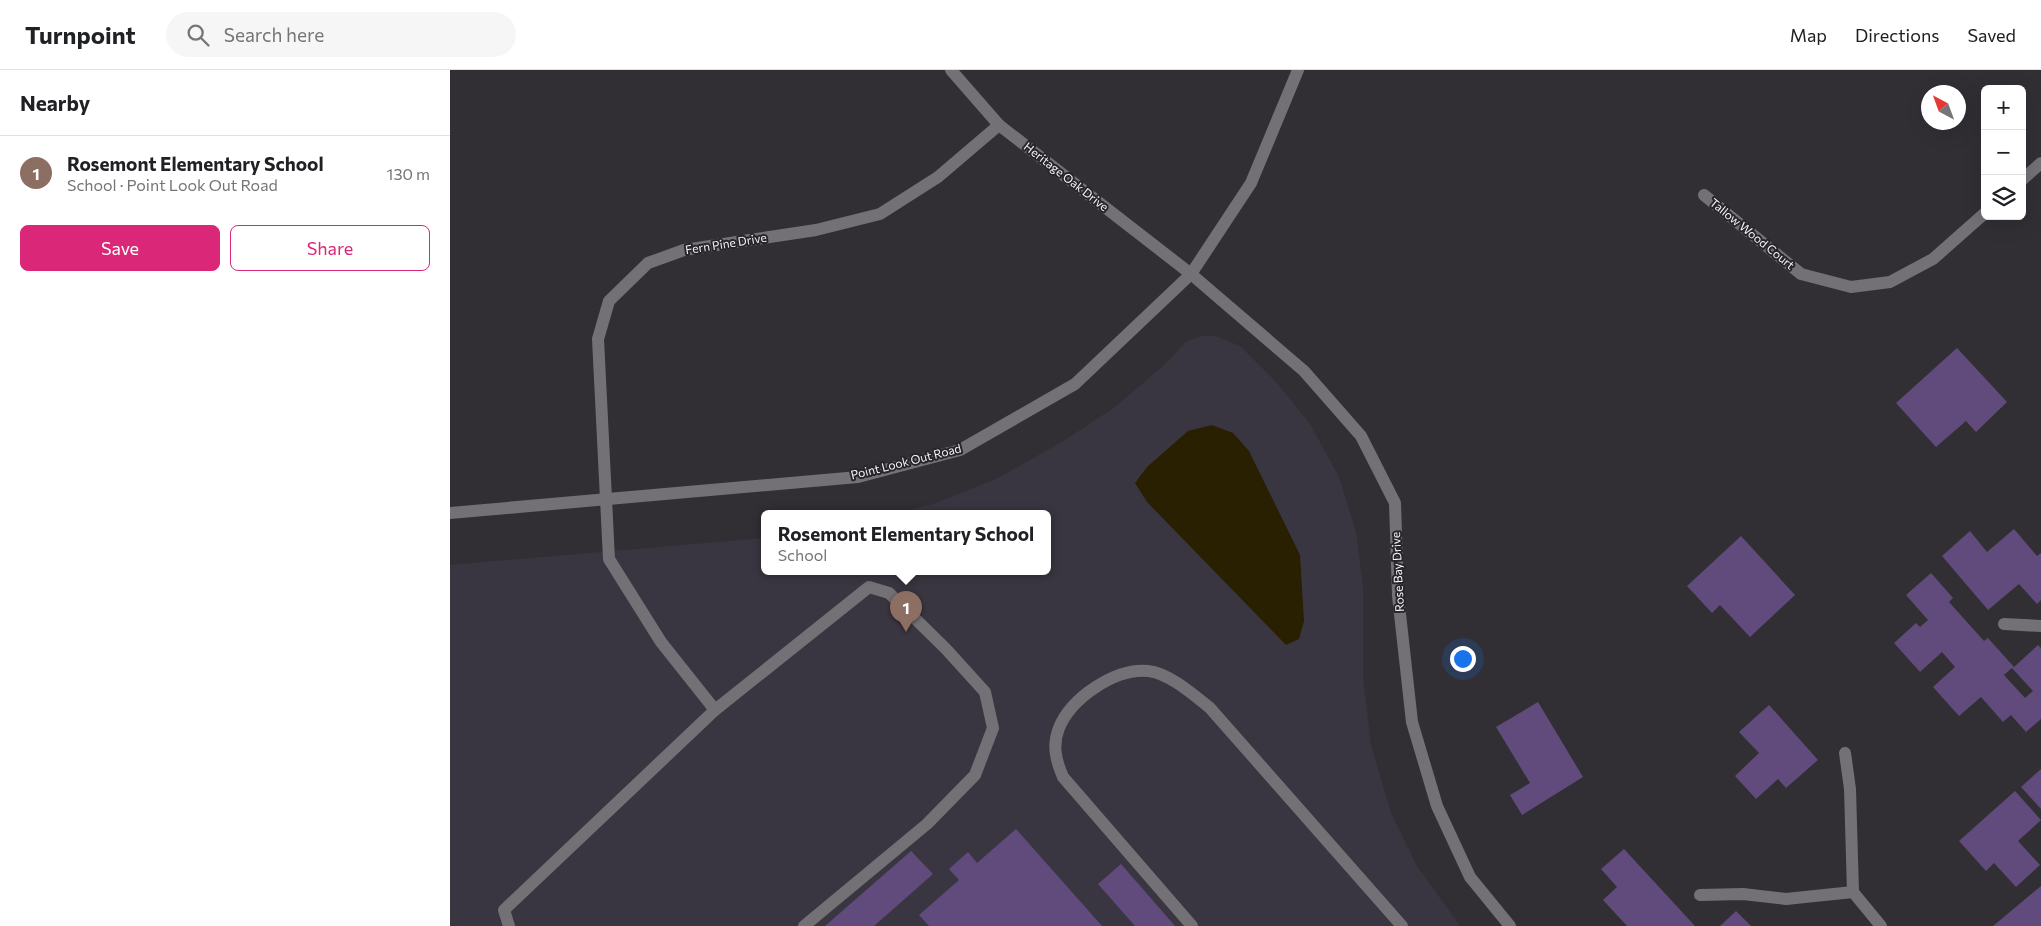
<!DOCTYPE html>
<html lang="en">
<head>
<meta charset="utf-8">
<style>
  body { margin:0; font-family:Commissioner,sans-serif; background:#f6f6f6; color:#202124 }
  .controls { position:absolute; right:15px; top:15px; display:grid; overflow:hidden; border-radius:8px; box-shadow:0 5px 20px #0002 }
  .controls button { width:45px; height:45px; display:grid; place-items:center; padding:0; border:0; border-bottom:1px solid #e0e0e0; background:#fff; color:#202124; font:25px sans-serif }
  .compass { position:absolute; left:1471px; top:15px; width:45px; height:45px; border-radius:50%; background:#fff; box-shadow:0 5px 20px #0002; rotate:319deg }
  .you { position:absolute; left:1012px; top:588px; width:18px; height:18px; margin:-12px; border:4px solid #fff; border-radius:50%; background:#1a73e8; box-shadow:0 0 0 8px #1a73e833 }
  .badge { display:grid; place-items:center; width:32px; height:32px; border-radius:50%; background:#db2777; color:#fff; font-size:16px; font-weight:700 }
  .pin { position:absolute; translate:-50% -41px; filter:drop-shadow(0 1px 2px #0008) }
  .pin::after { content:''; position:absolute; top:26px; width:18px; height:15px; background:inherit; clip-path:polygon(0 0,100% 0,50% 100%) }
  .popup { position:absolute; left:311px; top:440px; width:290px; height:65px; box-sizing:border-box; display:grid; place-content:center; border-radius:8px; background:#fff; filter:drop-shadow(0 1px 4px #0005); font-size:16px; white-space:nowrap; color:#757577 }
  .popup b { font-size:19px; color:#202124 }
  .popup::after { content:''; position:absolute; left:50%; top:100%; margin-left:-10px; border:10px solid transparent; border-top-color:#fff }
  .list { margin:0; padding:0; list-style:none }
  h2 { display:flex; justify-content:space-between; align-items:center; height:65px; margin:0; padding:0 20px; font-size:21px }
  h2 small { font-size:16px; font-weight:400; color:#757577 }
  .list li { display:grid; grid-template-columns:32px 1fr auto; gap:15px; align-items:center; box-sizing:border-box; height:75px; padding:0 20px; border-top:1px solid #e0e0e0 }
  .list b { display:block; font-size:19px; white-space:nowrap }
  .list p { margin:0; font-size:16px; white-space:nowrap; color:#757577 }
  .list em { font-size:16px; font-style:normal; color:#757577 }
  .actions { display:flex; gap:10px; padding:15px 20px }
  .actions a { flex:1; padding:11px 0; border:1px solid #db2777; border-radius:8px; text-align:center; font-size:18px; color:#db2777 }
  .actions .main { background:#db2777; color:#fff }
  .icon { flex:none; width:28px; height:28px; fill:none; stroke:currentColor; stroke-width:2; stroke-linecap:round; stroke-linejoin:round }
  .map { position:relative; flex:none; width:1591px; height:856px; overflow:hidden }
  header { display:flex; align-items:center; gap:30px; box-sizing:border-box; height:70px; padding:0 25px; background:#fff; border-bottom:1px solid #e0e0e0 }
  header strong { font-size:24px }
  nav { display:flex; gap:28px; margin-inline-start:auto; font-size:18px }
  .search { width:350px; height:45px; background:#f6f6f6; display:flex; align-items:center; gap:12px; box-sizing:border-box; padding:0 18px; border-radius:28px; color:#757577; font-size:19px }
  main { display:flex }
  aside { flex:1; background:#fff }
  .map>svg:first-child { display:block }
</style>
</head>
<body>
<header>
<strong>Turnpoint</strong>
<div class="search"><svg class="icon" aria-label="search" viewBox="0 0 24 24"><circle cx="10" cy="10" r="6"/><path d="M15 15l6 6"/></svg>Search here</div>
<nav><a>Map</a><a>Directions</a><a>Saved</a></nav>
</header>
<main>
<aside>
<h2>Nearby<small></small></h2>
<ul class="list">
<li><span class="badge" style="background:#8d6e63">1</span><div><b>Rosemont Elementary School</b><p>School · Point Look Out Road</p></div><em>130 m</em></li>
</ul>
<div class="actions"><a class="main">Save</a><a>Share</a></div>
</aside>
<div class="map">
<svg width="1591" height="856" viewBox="0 0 1591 856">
  <rect width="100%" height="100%" fill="#312f34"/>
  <!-- built -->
  <path fill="#3a3641" d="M751 266H766L790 276 827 313 860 354 889 407 906 462 913 517V607L921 675 941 743 967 796 1010 856H0V495L315 468V501H597V443H449L486 433 546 409 612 372 665 337 712 297 736 272Z"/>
  <!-- water -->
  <path fill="#291f01" d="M762 355 783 363 799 381 850 485 854 551 849 569 836 575 697 432 685 413 697 397 738 361Z"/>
  <!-- building -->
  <g fill="#604b7c" fill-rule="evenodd">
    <path d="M1507 278 1557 332 1526 362 1516 351 1486 377 1446 333Z"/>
    <path d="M1564 459 1587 486 1591 483V530L1587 534 1569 514 1538 540 1492 486 1520 461 1537 482Z"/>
    <path d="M1291 466 1345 525 1300 567 1270 535 1262 543 1237 516Z"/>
    <path d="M1481 503 1503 528 1499 532 1534 571 1538 568 1564 597 1588 575 1591 578V649L1576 662 1561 645 1553 652 1531 627 1509 646 1483 617 1505 597 1492 582 1470 602 1444 573 1466 553 1470 557 1478 550 1456 525ZM1562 598 1583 621 1575 628 1554 605Z"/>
    <path d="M1088 632 1133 707 1072 745 1060 725 1080 713 1046 657Z"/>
    <path d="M1319 635 1368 690 1336 718 1328 709 1306 729 1285 706 1309 683 1289 662Z"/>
    <path d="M1591 699V739L1571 717Z"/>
    <path d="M1565 721 1591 750 1568 771 1590 795 1566 817 1544 793 1536 801 1509 771Z"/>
    <path d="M566 759 652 856H479L469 845 509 810 499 799 518 782 527 793Z"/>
    <path d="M1174 779 1245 856H1177L1153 830 1167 817 1151 799Z"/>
    <path d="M461 781 483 804 424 856H375Z"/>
    <path d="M671 794 725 856H685L648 814Z"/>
    <path d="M1591 816V856H1543Z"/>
    <path d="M1286 841 1301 856H1270Z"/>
  </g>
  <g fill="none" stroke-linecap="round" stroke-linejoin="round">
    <!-- minor -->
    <g stroke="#737175" stroke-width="12">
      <path d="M501 0 549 55 741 204 854 301 911 366 945 433 948 526 962 652 987 736 1020 807 1060 856"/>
      <path d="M1572 110 1591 93"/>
      <path d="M1254 125 1351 204 1401 217 1440 212 1483 189 1535 143"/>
      <path d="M0 443 408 407 510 380 625 314 741 204 801 113 848 0"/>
      <path d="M1554 554 1591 556"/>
      <path d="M265 640 211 572 159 489 148 269 159 231 198 193 234 180 366 160 430 144 488 107 549 55"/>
      <path d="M1395 683 1400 719 1403 822"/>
      <path d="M1403 822 1431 856"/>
      <path d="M1250 825 1293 824 1336 829 1403 822"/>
      <path d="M59 856 54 840 265 640 419 517 439 523 496 579 535 622 543 658 525 705 477 754 354 856"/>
      <path d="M742 856 613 707C606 691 602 675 609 658 621 628 665 598 698 601 719 603 744 625 760 638L952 856"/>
    </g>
  </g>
  <g text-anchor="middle" stroke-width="4" stroke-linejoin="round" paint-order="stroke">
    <!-- street labels -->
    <g font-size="12" fill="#f4f3f7" stroke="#27252a">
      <text transform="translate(616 107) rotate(38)" y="4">Heritage Oak Drive</text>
      <text transform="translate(1302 164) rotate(39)" y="4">Tallow Wood Court</text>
      <text transform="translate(276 174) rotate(-9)" y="4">Fern Pine Drive</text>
      <text transform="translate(456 392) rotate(-14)" y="4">Point Look Out Road</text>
      <text transform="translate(948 502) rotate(-93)" y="4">Rose Bay Drive</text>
    </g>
  </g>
</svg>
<div class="controls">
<button>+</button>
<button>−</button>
<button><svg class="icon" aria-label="layers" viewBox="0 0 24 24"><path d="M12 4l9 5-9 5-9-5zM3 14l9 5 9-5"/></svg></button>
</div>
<svg class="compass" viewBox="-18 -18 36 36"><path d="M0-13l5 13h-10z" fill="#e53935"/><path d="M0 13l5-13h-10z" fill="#757577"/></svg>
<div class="you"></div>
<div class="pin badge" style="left:456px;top:562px;background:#8d6e63">1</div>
<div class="popup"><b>Rosemont Elementary School</b>School</div>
</div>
</main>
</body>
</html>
